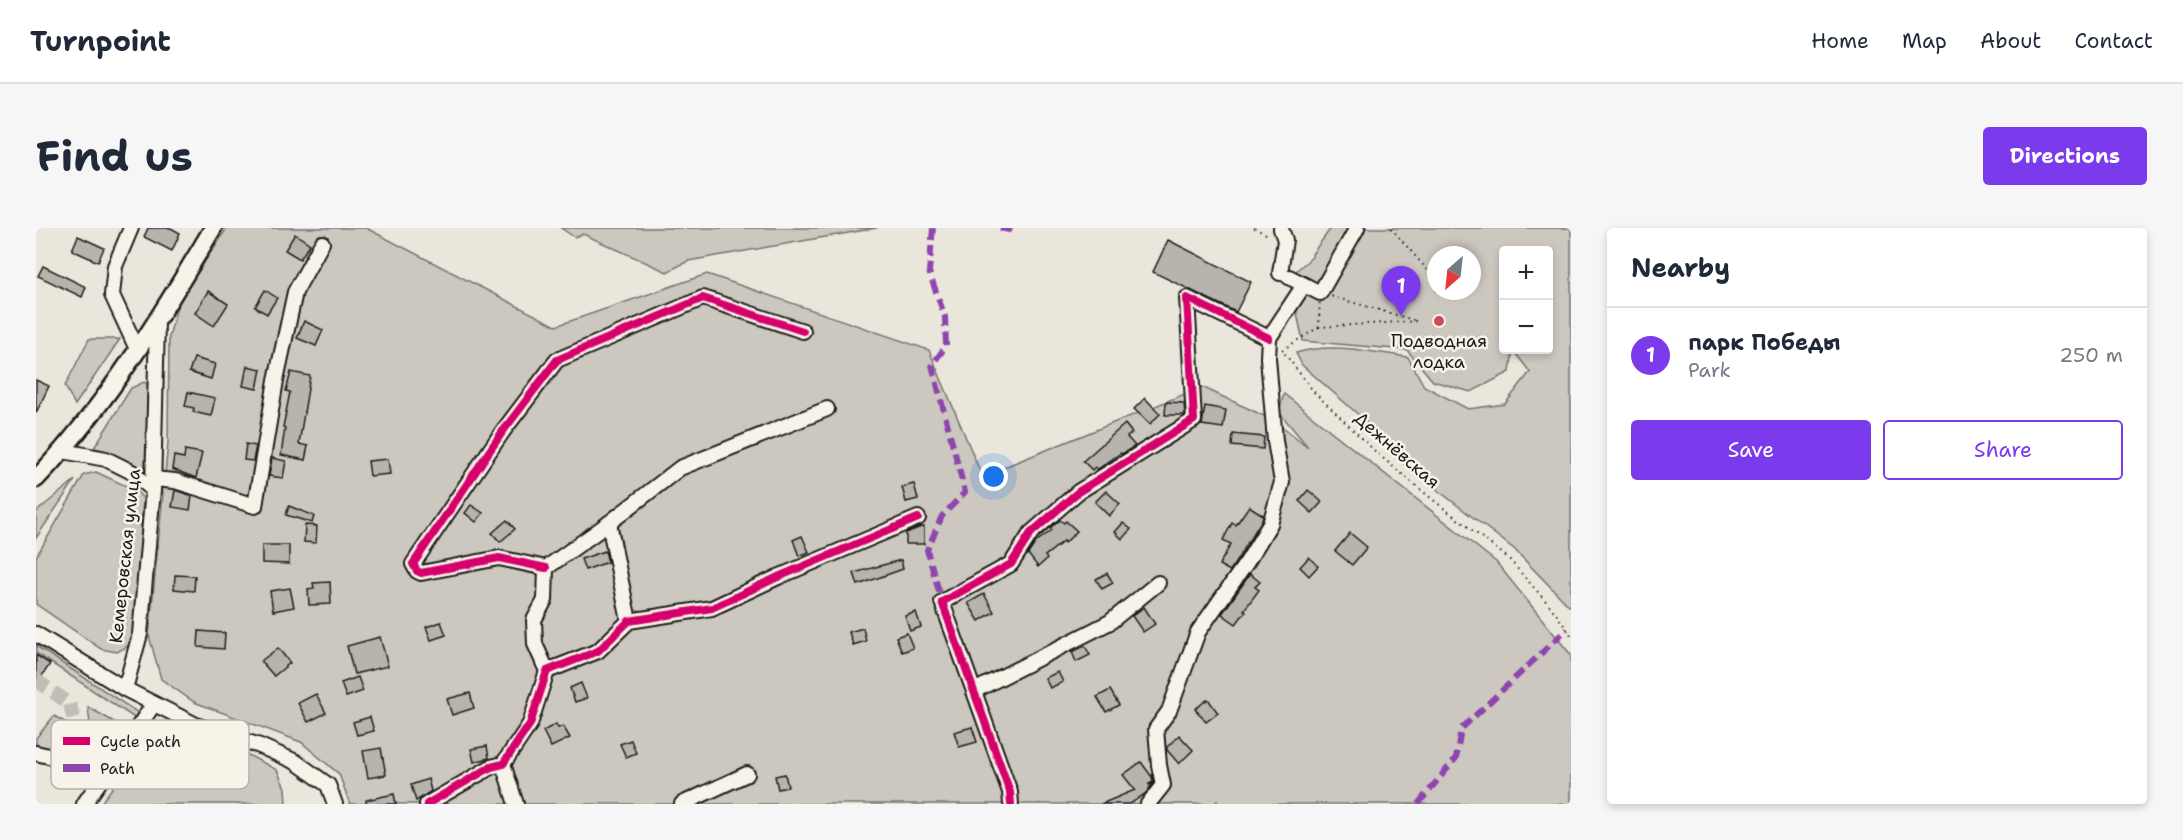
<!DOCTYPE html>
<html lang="en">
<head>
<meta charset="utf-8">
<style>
  body { margin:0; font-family:"Shantell Sans",sans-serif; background:#f6f6f7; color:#1f2937 }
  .controls { position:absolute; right:18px; top:18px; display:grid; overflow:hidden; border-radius:6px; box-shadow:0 3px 9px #0003 }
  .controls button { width:54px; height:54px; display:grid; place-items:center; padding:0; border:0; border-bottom:2px solid #e0e1e3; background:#fff; color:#1f2937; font:30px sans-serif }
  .compass { position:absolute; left:1391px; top:18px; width:54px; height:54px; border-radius:50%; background:#fff; box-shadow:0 3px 9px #0003; rotate:207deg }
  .you { position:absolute; left:958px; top:249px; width:21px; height:21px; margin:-15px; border:4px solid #fff; border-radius:50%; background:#1a73e8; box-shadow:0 0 0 9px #1a73e833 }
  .badge { display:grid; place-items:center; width:39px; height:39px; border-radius:50%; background:#7c3aed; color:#fff; font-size:20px; font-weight:700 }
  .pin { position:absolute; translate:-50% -50px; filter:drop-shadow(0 2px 3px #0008) }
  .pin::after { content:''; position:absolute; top:32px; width:21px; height:18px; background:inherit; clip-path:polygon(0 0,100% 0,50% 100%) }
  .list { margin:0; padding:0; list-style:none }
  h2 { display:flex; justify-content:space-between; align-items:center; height:78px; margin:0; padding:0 24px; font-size:26px }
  h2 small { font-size:20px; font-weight:400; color:#747a83 }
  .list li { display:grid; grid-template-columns:39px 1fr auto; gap:18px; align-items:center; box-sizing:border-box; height:96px; padding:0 24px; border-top:2px solid #e0e1e3 }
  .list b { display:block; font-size:22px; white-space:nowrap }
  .list p { margin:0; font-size:20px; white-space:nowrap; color:#747a83 }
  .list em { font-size:20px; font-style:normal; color:#747a83 }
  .actions { display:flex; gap:12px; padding:18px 24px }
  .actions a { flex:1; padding:14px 0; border:2px solid #7c3aed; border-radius:6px; text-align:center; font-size:21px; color:#7c3aed }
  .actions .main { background:#7c3aed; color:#fff }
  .map { position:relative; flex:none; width:1535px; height:576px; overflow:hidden; border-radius:6px }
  header { display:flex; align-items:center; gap:36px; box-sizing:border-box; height:84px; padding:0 30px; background:#fff; border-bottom:2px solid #e0e1e3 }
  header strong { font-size:28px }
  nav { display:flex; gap:33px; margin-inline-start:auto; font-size:21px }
  .intro { display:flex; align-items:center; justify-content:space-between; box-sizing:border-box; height:144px; padding:0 36px }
  h1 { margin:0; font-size:42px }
  .button { padding:15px 27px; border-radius:6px; background:#7c3aed; color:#fff; font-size:21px; font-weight:700 }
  main { display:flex; gap:36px; padding:0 36px }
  aside { flex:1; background:#fff; border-radius:6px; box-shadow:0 3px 9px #0003 }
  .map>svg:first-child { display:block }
</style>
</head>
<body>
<header>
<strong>Turnpoint</strong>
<nav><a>Home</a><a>Map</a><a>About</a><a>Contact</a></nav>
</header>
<div class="intro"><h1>Find us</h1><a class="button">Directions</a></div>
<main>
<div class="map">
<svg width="1535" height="576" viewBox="0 0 1535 576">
  <rect width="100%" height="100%" fill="#eae6dc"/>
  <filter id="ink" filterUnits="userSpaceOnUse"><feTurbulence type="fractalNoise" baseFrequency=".0167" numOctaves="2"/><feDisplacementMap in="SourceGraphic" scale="12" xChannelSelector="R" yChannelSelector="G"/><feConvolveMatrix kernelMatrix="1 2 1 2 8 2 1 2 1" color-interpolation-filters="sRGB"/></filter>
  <g filter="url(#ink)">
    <!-- green -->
    <g fill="#ccc8c0" stroke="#74726e" stroke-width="1.5" fill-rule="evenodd">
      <path d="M191 0H330L520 98 671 46 893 122 946 248 1166 159 1239 193 1272 219 1243 184 1248 166 1460 334 1535 427V576H1182L1181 573 1179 576H314L303 546 265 514 158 474 125 451 113 408 132 215 133 109 142 74Z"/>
      <path d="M525 0H841L652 33 631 44 547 6 538 9Z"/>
      <path d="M1295 0H1535V378H1533L1478 321 1364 233 1324 188 1266 137 1260 125C1297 114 1335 124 1372 129L1388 158 1432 181 1469 176 1494 144 1477 122 1474 144 1435 164 1397 153 1371 122 1267 113 1253 49 1276 29V26ZM1468 22H1512V122H1468ZM1400 27H1436V63H1400Z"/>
      <path d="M53 111H84L39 177 29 158Z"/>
      <path d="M108 154 112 157 109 243 68 222 58 220 95 160Z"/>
      <path d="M60 244 99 262 107 270 98 407 94 417 81 424 65 421 0 376V329L48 247Z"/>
      <path d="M39 252 0 310V284Z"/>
      <path d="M0 418 101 484 100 491 0 425Z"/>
      <path d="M52 479 94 503 77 530 67 527 61 529 55 525 51 516 50 504 54 496Z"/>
      <path d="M18 488 34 497 45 533 0 521V510Z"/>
      <path d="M134 496 197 519 241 542 249 560 250 576H66L67 572 124 497Z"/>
    </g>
    <!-- building -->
    <g fill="#b6b4ac" stroke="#1c1c1c" stroke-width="1.5">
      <path d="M112 0H135L144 5 136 23 108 9Z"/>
      <path d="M259 6 274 16 264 31 249 22Z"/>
      <path d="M42 8 68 20 62 34 36 22Z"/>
      <path d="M1132 12 1215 54 1200 84 1117 44Z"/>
      <path d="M7 38 50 59 46 69 2 48Z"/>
      <path d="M229 62 241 70 231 86 219 79Z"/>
      <path d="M172 63 192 76 178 98 159 85Z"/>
      <path d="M268 93 287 102 280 118 261 110Z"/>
      <path d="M158 130 179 136 175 151 153 144Z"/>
      <path d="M211 138 225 141 221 161 207 158Z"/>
      <path d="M255 144 274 148 263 216 272 218 269 232 245 227 249 200 247 199 254 164 250 163Z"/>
      <path d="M0 152 13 158 0 185Z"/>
      <path d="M152 164 179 170 175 188 157 184 158 180 149 178Z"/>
      <path d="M1109 170 1124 186 1114 196 1098 181Z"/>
      <path d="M1130 174 1148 175 1149 187H1129Z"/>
      <path d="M1169 178 1190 182 1187 200 1166 197Z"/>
      <path d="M1089 196 1096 205 1091 209 1099 218 1086 226 1085 225 1062 241 1059 239 1056 242 1047 233Z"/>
      <path d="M1197 206 1228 209 1227 221 1196 218Z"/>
      <path d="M210 216 220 218 217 233 208 232Z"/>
      <path d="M149 222 166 225 160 250 136 241 138 228 148 230Z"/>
      <path d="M236 230 250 233 247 250 233 248Z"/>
      <path d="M352 231 354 246 334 248 332 233Z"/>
      <path d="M878 256 882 271 870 274 866 259Z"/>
      <path d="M139 262 156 268 154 282 136 279Z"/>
      <path d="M1272 262 1286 274 1276 285 1263 273Z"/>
      <path d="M1070 263 1084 276 1073 288 1059 274Z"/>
      <path d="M435 277 447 285 440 294 429 285Z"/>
      <path d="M253 278 278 288 276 295 250 287Z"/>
      <path d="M1213 278 1227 287 1226 292 1194 343 1183 337 1195 316 1187 312 1196 295 1200 297Z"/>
      <path d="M471 292 479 301 464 314 456 305Z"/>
      <path d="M1024 292 1028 295 1030 293 1041 303 1029 315 1028 313 1009 328 1011 331 1002 339 992 326 1000 314 1016 302 1014 300Z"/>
      <path d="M1087 295 1095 301 1086 311 1079 304Z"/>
      <path d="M269 297 281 298 280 315 268 314Z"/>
      <path d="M885 299H888V316H870V305Z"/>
      <path d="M1314 305 1331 319 1316 337 1299 323Z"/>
      <path d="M766 308 773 324 763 328 757 312Z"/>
      <path d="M226 317H253V336L226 335Z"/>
      <path d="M569 323 572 334 549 342 545 331Z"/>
      <path d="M1273 329 1282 338 1273 348 1264 339Z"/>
      <path d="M865 332 867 341 822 357 818 345Z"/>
      <path d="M1071 345 1077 355 1066 361 1060 351Z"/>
      <path d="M1214 346 1224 354 1219 359 1223 362 1208 382 1210 383 1200 396 1186 386Z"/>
      <path d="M139 347 159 348 158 363 138 361Z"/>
      <path d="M294 354 295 376 273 377 272 361 278 360 277 355Z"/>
      <path d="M254 360 258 379 237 383 234 363Z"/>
      <path d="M948 366 958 384 943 393 932 375Z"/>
      <path d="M1108 379 1119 396 1107 404 1096 388Z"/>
      <path d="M880 384 885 399 874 403 869 388Z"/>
      <path d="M405 394 410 407 395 412 390 399Z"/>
      <path d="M827 400 830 413 817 417 813 404Z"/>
      <path d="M163 403 189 405 188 421 162 419Z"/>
      <path d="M871 405 877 420 866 424 860 409Z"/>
      <path d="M344 409 352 438 318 446 311 418Z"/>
      <path d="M1049 418 1054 427 1040 434 1036 424Z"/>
      <path d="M242 420 254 435 238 448 225 433Z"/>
      <path d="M0 427 14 436 0 457Z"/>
      <path d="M1022 444 1027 454 1014 460 1009 450Z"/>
      <path d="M322 449 327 463 310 469 305 455Z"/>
      <path d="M545 455 551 470 539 474 534 460Z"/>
      <path d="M1074 462 1083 477 1070 484 1061 469Z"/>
      <path d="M434 465 438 480 416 487 411 471Z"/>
      <path d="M280 466 290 485 272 494 262 475Z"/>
      <path d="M1172 471 1182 485 1170 494 1159 481Z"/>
      <path d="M334 489 338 503 321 507 317 494Z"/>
      <path d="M520 496 522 500 527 498 534 510 515 519 507 503Z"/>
      <path d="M936 499 941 514 923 519 918 504Z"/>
      <path d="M1143 507 1157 522 1143 536 1131 522V519Z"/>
      <path d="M595 512 600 525 590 529 584 516Z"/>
      <path d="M451 518 453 530 438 534 435 521Z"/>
      <path d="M345 520 350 547 332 550 327 523Z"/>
      <path d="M1105 534 1116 549 1117 553 1112 557 1117 555 1110 565 1094 576H1065L1099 562 1087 547Z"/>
      <path d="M749 546 752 559 742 561 739 548Z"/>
      <path d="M392 551 395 563 380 573 375 557Z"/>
      <path d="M358 566 360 576H330V572Z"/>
    </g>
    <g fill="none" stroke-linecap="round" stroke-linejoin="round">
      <!-- minor-tunnel -->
      <path stroke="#c1beb6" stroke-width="14" stroke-dasharray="14 7" stroke-linecap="butt" d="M0 452 34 476 48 536"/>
      <!-- minor casing -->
      <g stroke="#1c1c1c" stroke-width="18">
        <g id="minor">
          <path d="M95 0 79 38 76 67 101 121"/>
          <path d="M1244 45 1249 12 1245 1"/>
          <path d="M1253 49 1284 65 1321 0"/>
          <path d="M27 223 70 231 96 244 117 262"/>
          <path d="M117 251 139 253 219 278 240 152 259 64 286 15"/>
          <path d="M573 295 593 393"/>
          <path d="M510 340 463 330 385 345 381 343 377 336 467 203 521 132 667 70 767 103"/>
          <path d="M0 406 89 461 160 497 224 518 260 534 292 557 299 576"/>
          <path d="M511 443 499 416 498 392 509 372 510 340 573 295 644 240 791 181"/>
          <path d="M89 461 104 406 117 262 121 94"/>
          <path d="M938 463 1074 394 1122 355"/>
          <path d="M0 525 72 542"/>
          <path d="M467 536 480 576"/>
          <path d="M48 576 118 476"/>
          <path d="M391 576 455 539 467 536 494 496 511 443 562 423 593 393 676 380 742 349 882 290"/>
          <path d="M646 576 711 546"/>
          <path d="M975 576 974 564 906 374 975 336 995 305 1042 264 1158 192 1151 70 1233 110"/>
          <path d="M1112 576 1127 557 1123 537 1120 501 1133 483 1162 404 1211 334 1234 296 1246 254 1239 213 1232 130 1233 110 1268 57"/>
        </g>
      </g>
      <!-- major casing -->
      <g stroke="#1c1c1c" stroke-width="21">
        <path id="major" d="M0 251C71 177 125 88 177 0"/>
      </g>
      <!-- path -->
      <g stroke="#1c1c1c" stroke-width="2" stroke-dasharray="1.5 4.5" stroke-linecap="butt">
        <path d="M1218 0 1234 8"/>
        <path d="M1355 0 1400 52"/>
        <path d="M1284 65 1381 93 1283 99Z"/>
        <path d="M1283 99 1246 122 1278 164 1342 226 1396 271 1472 330 1515 379 1535 407"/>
      </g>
      <!-- minor -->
      <use href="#minor" stroke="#f7f3e8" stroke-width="14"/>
      <!-- major -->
      <use href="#major" stroke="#f7f3e8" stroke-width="16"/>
      <!-- quiet -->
      <g stroke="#8e44ad" stroke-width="6" stroke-dasharray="12 6" stroke-linecap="butt">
        <path d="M897 0 893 44 909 89 910 118 896 137 929 264 906 288 891 322 906 374"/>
        <path d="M964 0 973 2 975 0"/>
        <path d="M1382 576 1420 530 1425 501 1531 401"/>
      </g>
      <!-- cycleway casing -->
      <g stroke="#f7f3e8" stroke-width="11">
        <g id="cycleway">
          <path d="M510 340 463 330 385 345 381 343 377 336 467 203 521 132 667 70 767 103"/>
          <path d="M391 576 455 539 467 536 494 496 511 443 562 423 593 393 676 380 742 349 882 290"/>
          <path d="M975 576 974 564 906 374 975 336 995 305 1042 264 1158 192 1151 70 1233 110"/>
        </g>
      </g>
      <!-- cycleway -->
      <use href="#cycleway" stroke="#d6006c" stroke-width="8"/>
    </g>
  </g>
  <!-- markers -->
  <circle fill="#d1495b" stroke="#f7f3e8" stroke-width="2" cx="1403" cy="93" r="6"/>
  <g text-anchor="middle" stroke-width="5" stroke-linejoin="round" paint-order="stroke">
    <!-- poi labels -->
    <g font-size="18" fill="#1c1c1c" stroke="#f7f3e8">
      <text x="1403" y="119">Подводная<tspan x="1403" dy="21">лодка</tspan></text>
    </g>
    <!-- street labels -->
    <g font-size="18" fill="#1c1c1c" stroke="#f7f3e8">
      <text transform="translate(1361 222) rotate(41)" y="6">Дежнёвская</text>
      <text transform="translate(89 328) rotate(-84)" y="6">Кемеровская улица</text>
    </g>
  </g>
  <!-- legend -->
  <rect x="15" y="492" width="198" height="69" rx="9" fill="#f7f3e8" stroke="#b5b2ab" stroke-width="1.5"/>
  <rect x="27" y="509" width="27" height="8" fill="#d6006c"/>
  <rect x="27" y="536" width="27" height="8" fill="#8e44ad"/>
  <g font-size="16" fill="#1c1c1c">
    <text x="64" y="519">Cycle path</text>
    <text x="64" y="546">Path</text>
  </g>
</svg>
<div class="controls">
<button>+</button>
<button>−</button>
</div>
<svg class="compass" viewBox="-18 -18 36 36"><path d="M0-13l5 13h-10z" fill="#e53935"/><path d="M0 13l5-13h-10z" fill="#747a83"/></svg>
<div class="you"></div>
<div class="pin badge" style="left:1365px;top:88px">1</div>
</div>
<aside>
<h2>Nearby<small></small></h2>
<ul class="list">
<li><span class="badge">1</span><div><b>парк Победы</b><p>Park</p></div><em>250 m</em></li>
</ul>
<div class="actions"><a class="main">Save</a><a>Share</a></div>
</aside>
</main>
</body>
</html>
